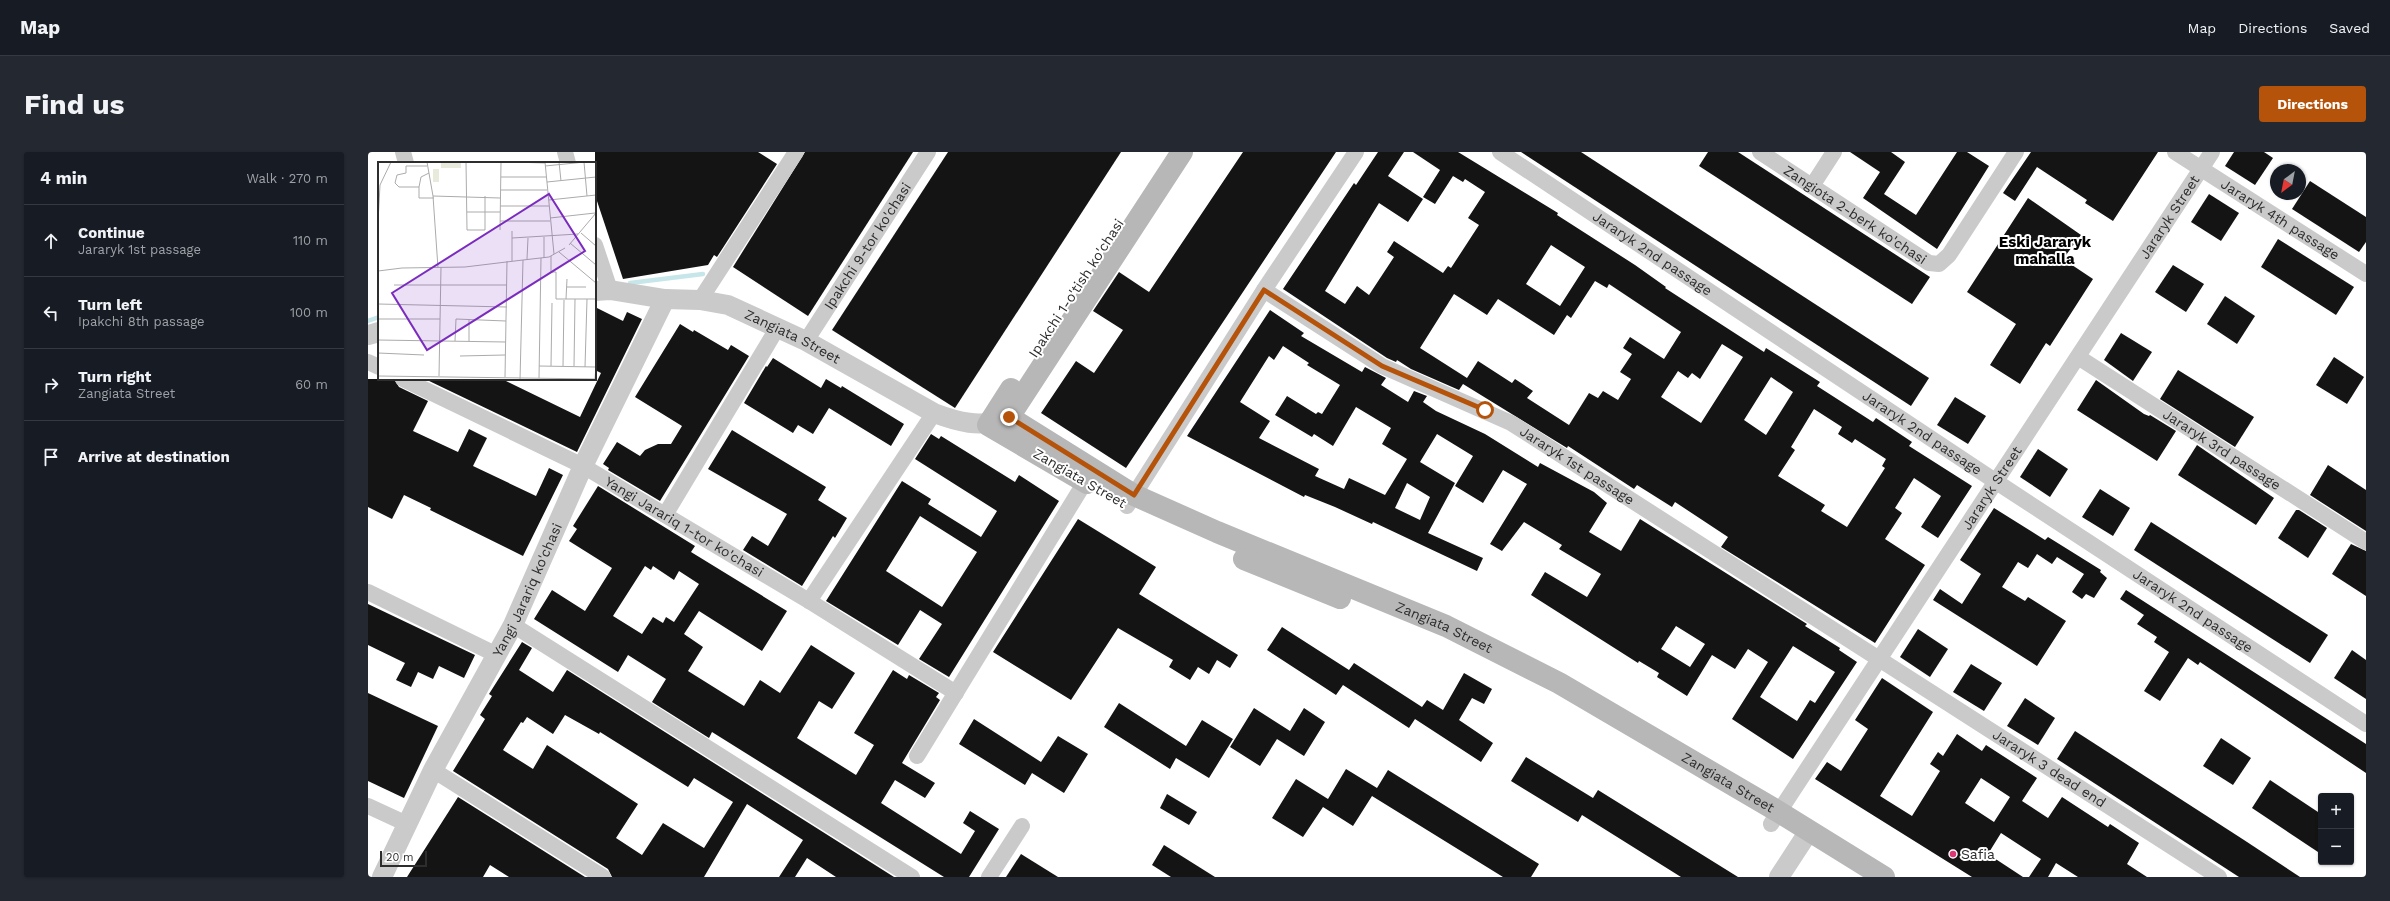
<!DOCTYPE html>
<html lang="en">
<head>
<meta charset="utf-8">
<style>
  body { margin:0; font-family:"Work Sans",sans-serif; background:#242831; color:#f1f3f6 }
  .controls { position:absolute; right:12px; bottom:12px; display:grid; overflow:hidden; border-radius:4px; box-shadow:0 1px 3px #0004 }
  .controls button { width:36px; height:36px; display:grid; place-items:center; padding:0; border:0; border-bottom:1px solid #363941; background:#171b24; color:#f1f3f6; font:20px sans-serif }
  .compass { position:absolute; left:1902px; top:12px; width:36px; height:36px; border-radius:50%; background:#171b24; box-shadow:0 1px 3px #0004; rotate:212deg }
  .scale { position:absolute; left:12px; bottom:10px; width:47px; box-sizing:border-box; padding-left:4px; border:2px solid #2d2d2d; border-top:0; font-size:11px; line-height:14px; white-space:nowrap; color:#2d2d2d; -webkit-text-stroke:3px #fff; paint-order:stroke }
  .stop { position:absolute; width:12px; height:12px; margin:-9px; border:3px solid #b45309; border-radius:50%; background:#fff }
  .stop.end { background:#b45309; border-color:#fff; box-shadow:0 1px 4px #0008 }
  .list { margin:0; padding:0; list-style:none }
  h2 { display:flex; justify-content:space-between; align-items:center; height:52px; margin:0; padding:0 16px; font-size:17px }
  h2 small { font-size:13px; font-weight:400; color:#9ea1a6 }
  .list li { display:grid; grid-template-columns:26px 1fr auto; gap:12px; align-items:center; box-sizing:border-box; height:72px; padding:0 16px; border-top:1px solid #363941 }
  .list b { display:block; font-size:15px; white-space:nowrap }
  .list p { margin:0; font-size:13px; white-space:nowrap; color:#9ea1a6 }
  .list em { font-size:13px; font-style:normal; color:#9ea1a6 }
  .icon { flex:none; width:22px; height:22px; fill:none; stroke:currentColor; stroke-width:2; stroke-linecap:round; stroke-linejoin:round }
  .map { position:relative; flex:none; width:1998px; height:725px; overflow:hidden; border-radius:4px }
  header { display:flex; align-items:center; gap:24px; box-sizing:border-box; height:56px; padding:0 20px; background:#171b24; border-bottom:1px solid #363941 }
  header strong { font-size:19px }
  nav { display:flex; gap:22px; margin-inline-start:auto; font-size:14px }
  .intro { display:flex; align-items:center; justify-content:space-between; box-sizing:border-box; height:96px; padding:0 24px }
  h1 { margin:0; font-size:28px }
  .button { padding:10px 18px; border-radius:4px; background:#b45309; color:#fff; font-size:14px; font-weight:700 }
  main { display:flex; gap:24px; padding:0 24px }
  aside { flex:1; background:#171b24; border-radius:4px; box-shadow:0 1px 3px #0004 }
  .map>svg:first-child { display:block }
</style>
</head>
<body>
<header>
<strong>Map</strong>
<nav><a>Map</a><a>Directions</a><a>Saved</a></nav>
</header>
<div class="intro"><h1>Find us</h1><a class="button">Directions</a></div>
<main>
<aside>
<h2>4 min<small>Walk · 270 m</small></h2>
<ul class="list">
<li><svg class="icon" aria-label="ahead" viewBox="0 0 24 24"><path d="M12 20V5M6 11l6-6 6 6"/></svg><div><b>Continue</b><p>Jararyk 1st passage</p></div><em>110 m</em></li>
<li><svg class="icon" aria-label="left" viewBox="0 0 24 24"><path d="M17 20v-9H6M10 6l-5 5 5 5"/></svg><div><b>Turn left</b><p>Ipakchi 8th passage</p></div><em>100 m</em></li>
<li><svg class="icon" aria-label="right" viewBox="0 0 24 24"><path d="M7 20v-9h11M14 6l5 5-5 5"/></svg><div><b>Turn right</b><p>Zangiata Street</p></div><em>60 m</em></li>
<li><svg class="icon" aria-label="arrive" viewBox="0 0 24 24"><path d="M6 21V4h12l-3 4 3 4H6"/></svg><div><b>Arrive at destination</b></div></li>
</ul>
</aside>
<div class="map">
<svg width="1998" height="725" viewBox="0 0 1998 725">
  <rect width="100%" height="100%" fill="#fff"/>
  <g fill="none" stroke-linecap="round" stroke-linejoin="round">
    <!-- stream -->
    <g stroke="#c7e6e9" stroke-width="4.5">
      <path d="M262 131 335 122"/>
      <path d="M0 169 11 165"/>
    </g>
  </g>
  <!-- building -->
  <g fill="#141414" fill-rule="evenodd">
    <path d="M227 0H390L409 12 349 105 346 103 340 113 255 127 227 43Z"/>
    <path d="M437 0H545L440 164 365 115Z"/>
    <path d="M580 0H753L587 256 464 178Z"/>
    <path d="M875 0H968L758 316 673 261 708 209 726 221 755 178 725 159 751 120 781 140Z"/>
    <path d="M1010 0H1036L1020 24 1055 47 1040 70 1011 51 957 139 977 152 989 134 1001 143 1026 105 1019 100 1026 89 1075 121 1080 114 1083 116 1111 73 1100 66 1117 40 1097 27 1095 30 1085 24 1067 52 1055 45 1072 18 1045 0H1090L1190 61 1189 63 1267 113 1298 135 1297 136 1396 200 1398 196 1452 230 1449 234 1505 270 1508 266 1544 290 1541 294 1604 334 1570 386 1553 375 1573 344 1546 326 1527 356 1534 361 1517 387 1557 413 1507 491 1353 395 1360 385 1307 350 1304 355 1269 333 1266 337 1200 294 1199 296 1095 232 1091 238 1043 217 1029 208 1028 210 1019 206 915 137 986 31 988 33ZM1183 93 1217 115 1192 154 1158 132ZM1227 129 1239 136 1241 132 1313 180 1296 207 1262 185 1255 196 1264 202 1252 220 1263 227 1250 248 1235 239 1230 246 1221 241 1201 273 1159 246 1165 239 1147 227 1144 231 1110 209 1099 226 1052 196 1086 142 1119 163 1130 147 1186 183 1199 163 1203 166ZM1354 192 1375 205 1333 271 1293 245 1310 219 1320 226 1324 221 1332 227ZM1403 225 1425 240 1398 283 1376 268ZM1446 257 1474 275 1470 282 1484 291 1487 287 1518 307 1514 314 1517 316 1479 375 1453 359 1457 353 1410 324 1427 298 1423 295Z"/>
    <path d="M1153 0H1213L1561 226 1543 254Z"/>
    <path d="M1340 0H1370L1562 125 1544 152 1331 14Z"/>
    <path d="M1482 0H1523L1537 10 1516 42 1548 63 1589 0H1599L1621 14 1569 97 1495 46 1512 20Z"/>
    <path d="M1663 0H1790L1745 69 1717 51 1719 48 1669 15 1647 49 1635 41Z"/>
    <path d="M1866 0H1896L1905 6 1887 33 1857 14Z"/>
    <path d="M1942 29 1998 65V90L1991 100 1924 57Z"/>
    <path d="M1841 42 1871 61 1853 89 1823 70Z"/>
    <path d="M1660 46 1713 83 1695 107 1725 127 1682 194 1678 191 1652 232 1622 213 1648 172 1599 140Z"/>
    <path d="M1910 87 1986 135 1968 163 1893 115Z"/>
    <path d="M1805 113 1836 132 1818 160 1787 140Z"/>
    <path d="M1857 144 1887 164 1869 192 1839 172Z"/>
    <path d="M227 155 255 169 259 160 274 167 209 300 57 227H134L212 265 233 221 227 218Z"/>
    <path d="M902 158 936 181 933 184 994 220 997 215 1018 226 1013 233 1040 250 1046 239 1059 244 1055 250 1068 259 1117 282 1170 315 1172 311 1226 340 1239 351 1221 380 1253 399 1272 367 1439 472 1437 474 1472 496 1471 498 1489 510 1425 607 1364 567 1400 510 1380 497 1367 517 1344 503 1319 544 1289 525 1291 521 1271 509 1270 511 1163 443 1177 420 1219 445 1233 422 1191 397 1194 393 1156 370 1134 399 1122 392 1159 332 1135 318 1115 351 1087 334 1105 304 1069 282 1052 310 1087 331 1060 381 1115 406 1109 419 1005 370 1004 372 967 355 937 343 936 345 819 284ZM915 194 941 211 939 213 972 233 954 262 950 260 948 262 919 244 907 263 944 285 946 282 965 294 988 255 1023 276 1014 292 1039 307 1017 343 981 326 976 337 947 324 951 317 891 286 902 269 872 250 901 204 906 208ZM1039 331 1062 345 1052 368 1027 356ZM1308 474 1337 492 1322 515 1293 497ZM1425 494 1467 520 1447 551 1442 548 1429 569 1392 545Z"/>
    <path d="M312 172 325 180 326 178 360 198 363 193 381 204 292 349 240 318 241 316 235 312 249 290 272 304 277 298 290 292H303L314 274 267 245Z"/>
    <path d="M1753 181 1784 200 1765 229 1736 208Z"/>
    <path d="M1966 205 1996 225 1979 252 1948 233Z"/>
    <path d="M405 206 453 236 458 227 473 236 474 234 536 272 523 294 461 256 445 282 430 273 425 281 376 251 398 214 399 215Z"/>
    <path d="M1810 218 1886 265 1867 295 1792 247Z"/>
    <path d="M0 227H26L31 235 60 249 45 279 90 300 101 277 119 286 105 314 168 344 181 316 195 323 155 404 62 358 63 356 36 343 24 367 0 355Z"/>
    <path d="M1728 228 1776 262 1781 264 1782 263 1808 279 1789 309 1709 258Z"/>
    <path d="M1587 245 1618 264 1600 292 1569 273Z"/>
    <path d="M364 278 458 335 450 348 479 366 467 386 465 384 434 434 375 398 384 384 400 394 419 362 340 317Z"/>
    <path d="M563 282 571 287 573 284 647 330 651 323 691 349 581 525 551 507 574 472 552 458 530 493 458 449 534 329 563 347 560 352 613 385 629 359 547 307ZM552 364 609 400 574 455 518 419Z"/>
    <path d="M1829 293 1906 346 1888 373 1810 323Z"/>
    <path d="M1670 297 1700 317 1682 345 1652 325Z"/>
    <path d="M1960 313 1998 338V379L1942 343Z"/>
    <path d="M230 334 327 394 323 400 419 459 394 499 331 459 316 482 335 495 320 519 376 554 392 528 412 541 443 493 487 521 464 557 451 549 429 586 488 623 506 593 486 581 525 518 539 527 541 523 571 541 568 545 572 548 534 611 567 631 557 646 527 628 513 651 593 702 607 679 595 671 602 659 631 677 601 725H576L344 580 341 586 284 550 298 527 260 503 250 520 166 467 184 438 217 459 244 416 201 389 209 377 205 374ZM277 414 283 418 285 414 306 428 311 419 331 432 306 470 298 465 295 471 285 465 274 482 245 464Z"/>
    <path d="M1732 337 1762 356 1745 384 1714 365Z"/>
    <path d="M1626 356 1677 388 1680 385 1733 418 1732 420 1739 426 1726 446 1718 442 1714 447 1704 440 1716 422 1689 405 1684 412 1669 402 1660 416 1650 410 1634 435 1657 449 1660 445 1698 469 1669 514 1565 448 1572 437 1594 452 1613 422 1592 408Z"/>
    <path d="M1928 358H1931L1959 376 1940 406 1910 386Z"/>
    <path d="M710 367 788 415 771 442 870 503 862 516 849 508 841 522 830 515 822 528 801 515 805 508 750 476 703 548 625 500Z"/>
    <path d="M1783 370 1960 483 1942 511 1766 398Z"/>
    <path d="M1983 392 1998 399V444L1964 422Z"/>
    <path d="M1758 438 1998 592V621L1832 510 1830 513 1820 506 1792 549 1776 539 1801 500 1786 490 1789 485 1769 472 1776 463 1752 447Z"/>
    <path d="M0 452 107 503 96 526 71 514 65 527 50 520 43 535 28 528 37 511 0 493Z"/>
    <path d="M914 475 981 518 986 511 1054 555 1059 548 1075 558 1096 521 1124 537 1116 552 1104 546 1091 568 1125 591 1113 610 1047 567 1041 576 975 533 968 543 899 498Z"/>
    <path d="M1550 477 1580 497 1562 525 1532 505Z"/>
    <path d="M154 490 164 496 151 518 185 540 199 518 526 725H468L439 706 427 725H411L435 688 379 652 336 725H244L240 717 85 619 117 567 112 563 124 544 121 542ZM197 563 231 582 232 580 320 635 326 626 365 650 336 696 295 671 274 703 248 686 270 652 179 593 165 617 135 598 153 570 155 571 159 565 185 582Z"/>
    <path d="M1984 498 1998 508V547L1966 526Z"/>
    <path d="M1603 512 1634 531 1616 559 1585 540Z"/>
    <path d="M1514 526 1565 560 1512 644 1544 664 1572 619 1562 612 1570 600 1575 604 1589 582 1614 599 1618 593 1669 626 1654 649 1680 666 1694 645 1740 675 1742 672 1771 691 1759 712 1779 725H1710L1688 711 1680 725H1661L1673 707 1633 681 1620 702 1655 725H1604L1447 627 1459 610 1473 619 1500 577 1487 568ZM1613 626 1642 645 1626 670 1597 651Z"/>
    <path d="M0 541 70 574 36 646 0 629Z"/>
    <path d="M1657 546 1687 566 1670 593 1639 574Z"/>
    <path d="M751 551 818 594 834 568 865 587 841 626 808 606 802 617 736 575Z"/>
    <path d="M886 556 922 579 936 556 957 570 936 604 909 587 892 614 862 595Z"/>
    <path d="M606 567 673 610 690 584 720 602 696 641 664 621 657 633 591 592Z"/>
    <path d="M1707 579 1876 688 1932 725H1871L1689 607Z"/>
    <path d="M1853 586 1883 606 1865 633 1835 614Z"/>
    <path d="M1158 605 1225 646 1230 638 1370 725H1313L1214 663 1210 670 1143 629Z"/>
    <path d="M978 617 1009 636 1020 618 1171 712 1163 725H1135L1004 644 985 674 955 655 935 685 904 666 928 627 960 647Z"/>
    <path d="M1902 628 1953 662V702L1884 656Z"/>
    <path d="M799 642 829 660 821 673 792 656Z"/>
    <path d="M90 645 217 725H141L122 713 115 725H39Z"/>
    <path d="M796 693 847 725H803L784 713Z"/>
    <path d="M653 702 690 725H638Z"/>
  </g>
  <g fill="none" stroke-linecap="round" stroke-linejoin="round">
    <!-- minor -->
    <g stroke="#cacaca" stroke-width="16">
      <path d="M35 0 38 11"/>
      <path d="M197 0 200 11"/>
      <path id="s1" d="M1132 0 1627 329 1998 572"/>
      <path id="s2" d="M1392 0 1561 111 1571 112 1581 103 1648 0"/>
      <path id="s3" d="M1807 0 1998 122"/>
      <path d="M1444 34 1466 0"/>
      <path d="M227 93 242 138"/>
      <path id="s4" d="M896 138 1014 214 1143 271 1851 725"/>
      <path d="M332 148 428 0"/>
      <path id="s5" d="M438 189 560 0"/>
      <path id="s6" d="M1710 205 1998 390"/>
      <path d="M0 210 11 215"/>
      <path id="s7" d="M35 227 215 314 441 449 588 541"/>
      <path d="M759 354 896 138 988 0"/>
      <path d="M297 363 410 175"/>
      <path d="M0 440 129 503"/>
      <path d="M441 449 566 261"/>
      <path d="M145 473 544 725"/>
      <path d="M549 604 717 330"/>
      <path d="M65 618 235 725"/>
      <path d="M0 654 39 672"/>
      <path id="s8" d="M1403 672 1844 0"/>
      <path d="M621 725 654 674"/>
    </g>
    <!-- tertiary -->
    <g stroke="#cacaca" stroke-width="20">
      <path id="s9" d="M227 139 242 138 297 147 332 148 360 153 438 189 566 261C590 270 612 276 636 267"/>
      <path d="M0 183 11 180"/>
      <path id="s10" d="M14 725 65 618 145 473 215 314 297 147"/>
      <path d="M1411 725 1441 679"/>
    </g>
    <!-- secondary -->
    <g stroke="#b7b7b7" stroke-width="22">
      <path id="s11" d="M814 0 641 265 766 343 849 380 1078 474 1191 531 1411 660 1516 725"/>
      <path d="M643 237 620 273 719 331"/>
      <path d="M876 407 972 446"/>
    </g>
  </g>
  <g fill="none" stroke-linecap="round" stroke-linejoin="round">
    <!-- route -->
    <path stroke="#b45309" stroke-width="5" d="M641 265 766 343 896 138 1014 214 1117 258"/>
  </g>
  <!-- markers -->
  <circle fill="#dd3675" stroke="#fff" stroke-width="1.5" cx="1585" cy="702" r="4"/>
  <g text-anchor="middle" stroke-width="4" stroke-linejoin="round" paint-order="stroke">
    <!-- street labels -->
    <g font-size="14" fill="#2d2d2d" stroke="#fff">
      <text dy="5" stroke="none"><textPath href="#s2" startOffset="114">Zangiota 2-berk ko'chasi</textPath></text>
      <text dy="5" stroke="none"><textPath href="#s8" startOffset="726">Jararyk Street</textPath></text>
      <text dy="5" stroke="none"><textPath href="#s3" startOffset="125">Jararyk 4th passage</textPath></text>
      <text dy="5" stroke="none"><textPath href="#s5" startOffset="113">Ipakchi 9-tor ko'chasi</textPath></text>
      <text dy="5" stroke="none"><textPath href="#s1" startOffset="183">Jararyk 2nd passage</textPath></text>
      <text transform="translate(708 136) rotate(-57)" y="5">Ipakchi 1-o'tish ko'chasi</text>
      <text dy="5" stroke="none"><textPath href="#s9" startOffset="206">Zangiata Street</textPath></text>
      <text dy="5" stroke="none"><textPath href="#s1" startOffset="507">Jararyk 2nd passage</textPath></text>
      <text dy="5" stroke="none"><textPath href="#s6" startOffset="171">Jararyk 3rd passage</textPath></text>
      <text dy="5" stroke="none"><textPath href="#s4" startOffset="360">Jararyk 1st passage</textPath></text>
      <text transform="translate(712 326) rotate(30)" y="5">Zangiata Street</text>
      <text dy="5" stroke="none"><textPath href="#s8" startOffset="402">Jararyk Street</textPath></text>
      <text dy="5" stroke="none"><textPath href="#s7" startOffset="318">Yangi Jarariq 1-tor ko'chasi</textPath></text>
      <text dy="5" stroke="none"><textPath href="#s10" startOffset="322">Yangi Jarariq ko'chasi</textPath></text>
      <text dy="5" stroke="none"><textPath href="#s1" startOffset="831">Jararyk 2nd passage</textPath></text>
      <text dy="5" stroke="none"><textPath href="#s11" startOffset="801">Zangiata Street</textPath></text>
      <text dy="5" stroke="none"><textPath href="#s4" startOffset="921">Jararyk 3 dead end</textPath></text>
      <text dy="5" stroke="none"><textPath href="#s11" startOffset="1125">Zangiata Street</textPath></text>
    </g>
    <!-- poi labels -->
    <g font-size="14" fill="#2d2d2d" stroke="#fff" text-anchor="start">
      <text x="1593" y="707">Safia</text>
    </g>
    <!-- neighbourhood labels -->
    <g font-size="15" font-weight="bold" fill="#000" stroke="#fff">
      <text x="1677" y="95">Eski Jararyk<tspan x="1677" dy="17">mahalla</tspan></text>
    </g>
  </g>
  <!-- overview -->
  <g transform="translate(10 10)">
    <rect width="218" height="218" fill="#fff"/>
    <path d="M63 0H83V6H63ZM55 7H61V20H55Z" fill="#e8eadb"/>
    <path fill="none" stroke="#ababab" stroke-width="1" d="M49 0 55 34 60 106M88 0 89 68H107V34M134 0 167 1M167 0 176 92M181 0 183 19M206 0 209 34M49 4H28V11L19 13 17 21 21 25H41L43 15 51 11M167 4 207 0M123 15H168M169 20 218 15M41 25V36H56M123 28H169M55 34 122 36M171 38 218 33M122 44H171M89 50H122M172 56 217 51M122 59H172M0 60 2 23 13 0M122 68 123 0M134 69V99M203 71 218 84M166 75V96M134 76 200 72M192 81 218 103M191 83 218 51M181 90 218 121M173 94V110H178V137H218M149 97 150 76M145 98 171 95 187 86M0 109 24 106 87 105 145 98 142 218M16 123H129M189 125H208M188 137 189 117M0 142 129 145M0 157H62M0 178 128 180M77 179 78 157 128 159M91 179V158M0 191 46 193M82 194 127 193M161 204 218 205M173 204 174 141M185 204 186 138M196 204 197 137M207 205 209 137M0 214 218 217M61 214 63 105M127 215 129 99M161 216 163 96M217 217 218 204"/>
    <path fill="#7b2cbf" fill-opacity="0.15" stroke="#7b2cbf" stroke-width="2" d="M171 32 207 89 49 188 14 131Z"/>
    <rect width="218" height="218" fill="none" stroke="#2d2d2d" stroke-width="2"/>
  </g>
</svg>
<div class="controls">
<button>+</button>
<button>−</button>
</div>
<svg class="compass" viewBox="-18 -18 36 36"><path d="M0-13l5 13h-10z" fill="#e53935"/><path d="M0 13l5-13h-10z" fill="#9ea1a6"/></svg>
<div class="scale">20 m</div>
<div class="stop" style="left:1117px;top:258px"></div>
<div class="stop end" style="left:641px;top:265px"></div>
</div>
</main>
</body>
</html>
